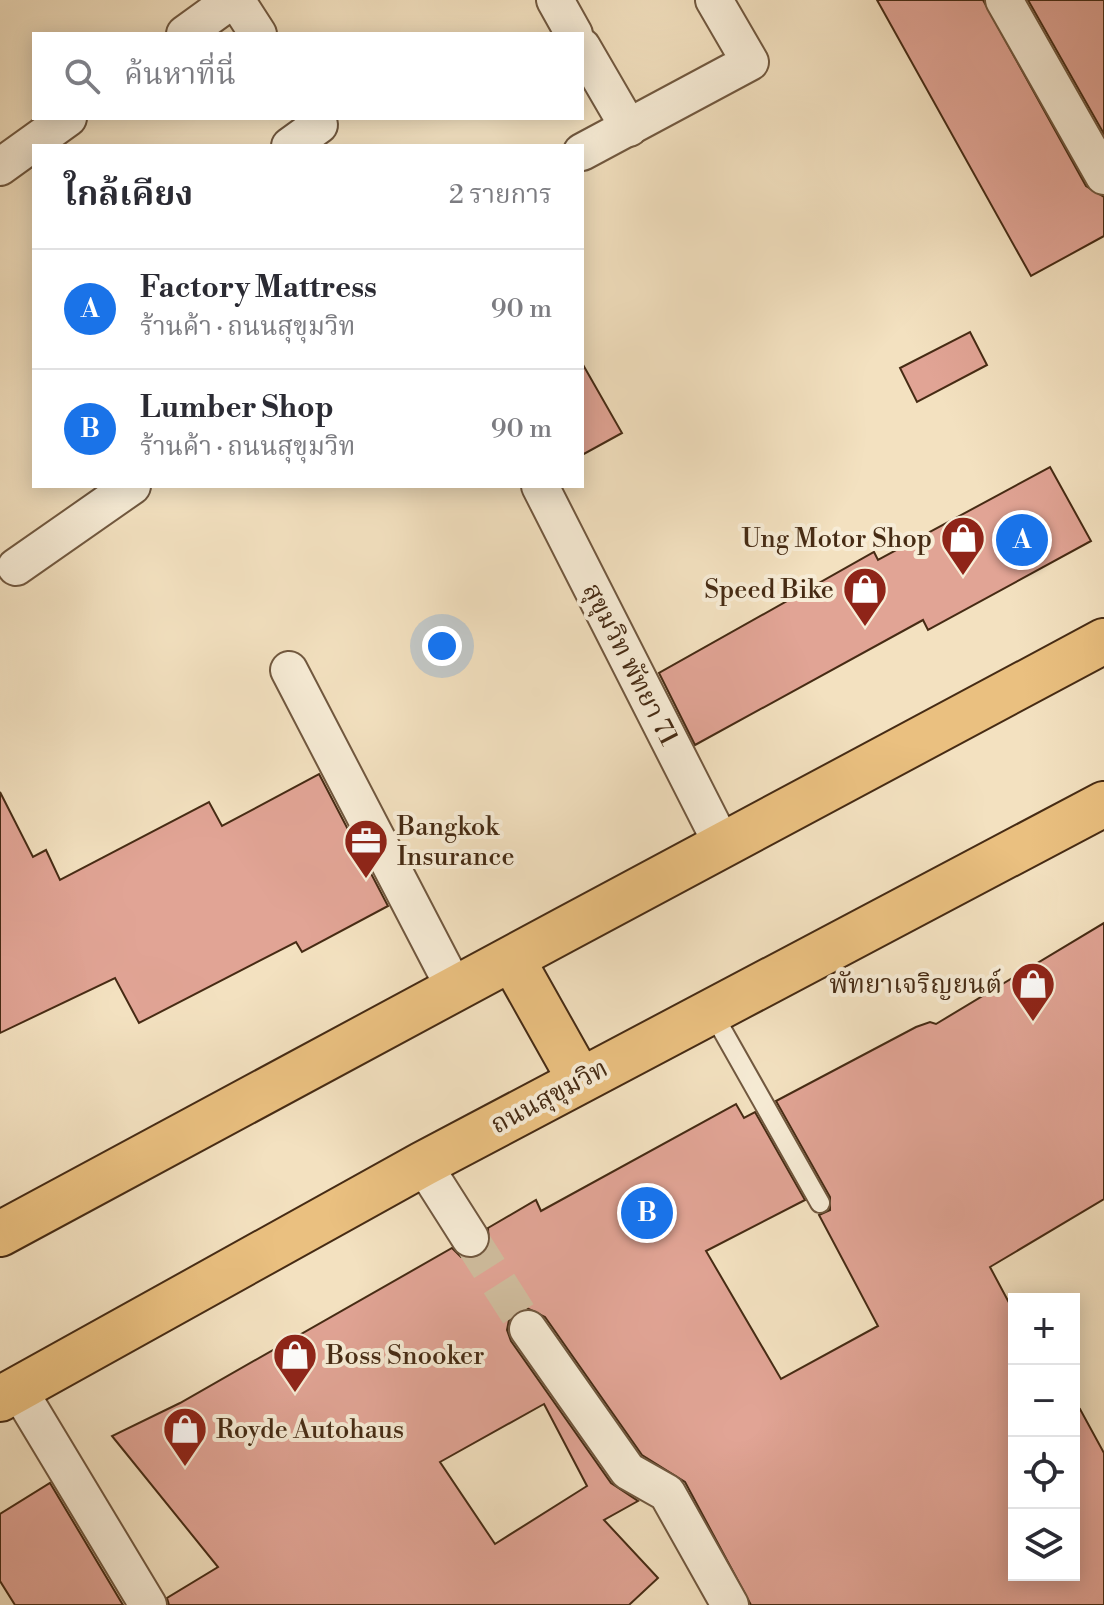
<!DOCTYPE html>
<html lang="th">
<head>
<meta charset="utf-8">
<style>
  body { margin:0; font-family:"Libre Bodoni","Noto Serif Thai",serif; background:#f7f7f7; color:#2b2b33 }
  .controls { position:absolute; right:24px; bottom:24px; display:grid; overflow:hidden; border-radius:0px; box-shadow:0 4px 20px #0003 }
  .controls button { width:72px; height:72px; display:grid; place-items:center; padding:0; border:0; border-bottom:2px solid #e1e1e2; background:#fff; color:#2b2b33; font:40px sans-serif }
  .you { position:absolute; left:442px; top:646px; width:28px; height:28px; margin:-20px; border:6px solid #fff; border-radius:50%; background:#1a73e8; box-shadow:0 0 0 12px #1a73e833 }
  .badge { display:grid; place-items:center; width:52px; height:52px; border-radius:50%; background:#1a73e8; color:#fff; font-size:26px; font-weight:700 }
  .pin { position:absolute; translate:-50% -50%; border:4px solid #fff; box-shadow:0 2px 8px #0006 }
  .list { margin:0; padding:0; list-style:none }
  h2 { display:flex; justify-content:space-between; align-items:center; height:104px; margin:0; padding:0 32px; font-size:34px }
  h2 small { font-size:26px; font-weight:400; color:#7c7c81 }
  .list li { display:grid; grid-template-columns:52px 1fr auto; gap:24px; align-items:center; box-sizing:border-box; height:120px; padding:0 32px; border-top:2px solid #e1e1e2 }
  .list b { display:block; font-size:30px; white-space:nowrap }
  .list p { margin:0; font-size:26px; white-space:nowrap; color:#7c7c81 }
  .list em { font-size:26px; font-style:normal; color:#7c7c81 }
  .icon { flex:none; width:44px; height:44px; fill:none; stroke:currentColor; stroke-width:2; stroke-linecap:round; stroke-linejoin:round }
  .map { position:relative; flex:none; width:1104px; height:1605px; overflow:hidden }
  .search { position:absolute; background:#fff; box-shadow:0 4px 20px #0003; left:32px; top:32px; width:552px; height:88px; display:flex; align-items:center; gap:20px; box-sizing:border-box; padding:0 28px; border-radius:0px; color:#7c7c81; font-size:30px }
  .panel { position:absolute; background:#fff; box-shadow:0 4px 20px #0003; left:32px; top:144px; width:552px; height:344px; border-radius:0px }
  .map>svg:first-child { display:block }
</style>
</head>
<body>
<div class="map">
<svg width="1104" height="1605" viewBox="0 0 1104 1605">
  <rect width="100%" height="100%" fill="#f3e1c0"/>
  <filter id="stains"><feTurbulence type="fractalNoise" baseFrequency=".0025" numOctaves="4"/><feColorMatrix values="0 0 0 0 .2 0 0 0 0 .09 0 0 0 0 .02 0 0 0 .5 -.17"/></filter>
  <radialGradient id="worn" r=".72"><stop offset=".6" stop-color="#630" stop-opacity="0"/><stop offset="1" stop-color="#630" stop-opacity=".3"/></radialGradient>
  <!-- building -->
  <g fill="#e1a495" stroke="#462b14" stroke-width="2" fill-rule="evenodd">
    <path d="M877 0H983L1086 186 1104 197V236L1031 276Z"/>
    <path d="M1028 0H1104V134Z"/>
    <path d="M970 332 987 365 917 402 900 368Z"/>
    <path d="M582 363 622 433 582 455Z"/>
    <path d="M1050 467 1091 541 928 630 923 620 695 745 659 673 874 552 878 560Z"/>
    <path d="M319 774 388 906 302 952 296 942 139 1023 115 978 0 1033V792L33 857 46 850 60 880 209 802 222 826Z"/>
    <path d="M1104 923V1199L990 1267 1014 1312V1575H1074V1412L1080 1409 1104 1453V1605H751L685 1482 642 1455 545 1317 527 1308 517 1311 509 1320 507 1330 511 1341 611 1483 638 1501 604 1520 658 1578 629 1605H169L167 1598 218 1567 112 1436 180 1403 452 1248 461 1257 481 1256 489 1247 488 1228 536 1200 541 1211 736 1104 744 1118 755 1112 805 1200 706 1251 781 1379 878 1326 819 1215 830 1210V1197L776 1101 916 1027 930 1022 936 1024ZM544 1404 587 1486 495 1544 440 1462Z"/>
    <path d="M50 1483 123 1605H15L0 1581V1514Z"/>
  </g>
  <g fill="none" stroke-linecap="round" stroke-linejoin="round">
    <!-- street-tunnel -->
    <path stroke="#d0bd9e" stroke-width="36" stroke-dasharray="36 18" stroke-linecap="butt" d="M470 1238 528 1329"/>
    <!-- lane casing -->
    <g stroke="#71583f" stroke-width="22">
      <path id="lane" d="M712 1012 820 1203"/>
    </g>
    <!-- street casing -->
    <g stroke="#71583f" stroke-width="40">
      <g id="street">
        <path d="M236 0 258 34"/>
        <path d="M555 0 574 34"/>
        <path d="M1004 0 1104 176"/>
        <path d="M185 34 232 0"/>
        <path d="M582 47 629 128"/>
        <path d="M290 146 319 125"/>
        <path d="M582 152 750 62 714 0"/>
        <path d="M0 167 68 118"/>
        <path d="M540 486 721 842"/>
        <path d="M16 567 132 486"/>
        <path d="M289 670 456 991"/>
        <path d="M423 1164 470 1238"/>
        <path d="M528 1329 628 1471 667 1493 730 1605"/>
        <path d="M18 1389 148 1605"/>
      </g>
    </g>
    <!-- highway casing -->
    <g stroke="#462b14" stroke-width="48">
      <g id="highway">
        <path d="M512 959 580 1080"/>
        <path d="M0 1234C369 1037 734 836 1104 641"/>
        <path d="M0 1399 423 1164 1104 804"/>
      </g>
    </g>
    <!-- lane -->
    <use href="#lane" stroke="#f7ecd6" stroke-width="18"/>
    <!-- street -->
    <use href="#street" stroke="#f7ecd6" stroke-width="36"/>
    <!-- highway -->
    <use href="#highway" stroke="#eac080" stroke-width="44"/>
  </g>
  <!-- icons -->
  <defs>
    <g id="shop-pin" transform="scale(2.3)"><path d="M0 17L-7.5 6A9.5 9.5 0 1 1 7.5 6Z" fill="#8f2418" stroke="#f7ecd6"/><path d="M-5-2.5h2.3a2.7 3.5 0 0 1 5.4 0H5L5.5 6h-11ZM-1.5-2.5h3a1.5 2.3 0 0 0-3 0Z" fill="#fff"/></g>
    <g id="office-pin" transform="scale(2.3)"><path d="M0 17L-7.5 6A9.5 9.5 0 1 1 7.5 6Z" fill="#8f2418" stroke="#f7ecd6"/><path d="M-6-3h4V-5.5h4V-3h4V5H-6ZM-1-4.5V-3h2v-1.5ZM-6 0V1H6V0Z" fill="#fff"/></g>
  </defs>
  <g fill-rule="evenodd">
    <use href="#shop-pin" x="963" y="538"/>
    <use href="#shop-pin" x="865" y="589"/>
    <use href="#office-pin" x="366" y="841"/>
    <use href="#shop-pin" x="1033" y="984"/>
    <use href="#shop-pin" x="295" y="1355"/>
    <use href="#shop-pin" x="185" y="1429"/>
  </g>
  <g text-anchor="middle" stroke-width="8" stroke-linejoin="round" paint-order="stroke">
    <!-- poi labels -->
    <g font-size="26" fill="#462b14" stroke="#f7ecd6" text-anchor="end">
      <text x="932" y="547">Ung Motor Shop</text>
      <text x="834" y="598">Speed Bike</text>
      <text x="397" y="835" text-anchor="start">Bangkok<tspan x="397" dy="30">Insurance</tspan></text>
      <text x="1002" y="993">พัทยาเจริญยนต์</text>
      <text x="326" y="1364" text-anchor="start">Boss Snooker</text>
      <text x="216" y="1438" text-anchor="start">Royde Autohaus</text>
    </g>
    <!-- street labels -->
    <g font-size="26" fill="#462b14" stroke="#f7ecd6">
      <text transform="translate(631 664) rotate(63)" y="9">สุขุมวิท พัทยา 71</text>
      <text transform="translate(549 1096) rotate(-28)" y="9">ถนนสุขุมวิท</text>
    </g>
  </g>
  <rect width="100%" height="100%" filter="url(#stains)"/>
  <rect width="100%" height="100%" fill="url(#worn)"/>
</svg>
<div class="controls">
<button>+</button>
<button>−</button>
<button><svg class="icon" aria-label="locate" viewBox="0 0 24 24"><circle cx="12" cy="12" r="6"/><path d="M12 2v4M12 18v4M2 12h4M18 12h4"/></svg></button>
<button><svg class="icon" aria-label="layers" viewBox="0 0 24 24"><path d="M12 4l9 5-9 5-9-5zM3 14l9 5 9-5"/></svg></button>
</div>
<div class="you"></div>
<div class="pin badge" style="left:1022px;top:540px">A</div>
<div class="pin badge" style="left:647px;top:1213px">B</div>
<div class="search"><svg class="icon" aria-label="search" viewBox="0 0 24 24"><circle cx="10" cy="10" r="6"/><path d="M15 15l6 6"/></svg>ค้นหาที่นี่</div>
<section class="panel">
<h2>ใกล้เคียง<small>2 รายการ</small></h2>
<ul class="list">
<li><span class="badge">A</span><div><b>Factory Mattress</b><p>ร้านค้า · ถนนสุขุมวิท</p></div><em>90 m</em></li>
<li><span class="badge">B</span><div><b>Lumber Shop</b><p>ร้านค้า · ถนนสุขุมวิท</p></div><em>90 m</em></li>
</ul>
</section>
</div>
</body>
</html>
